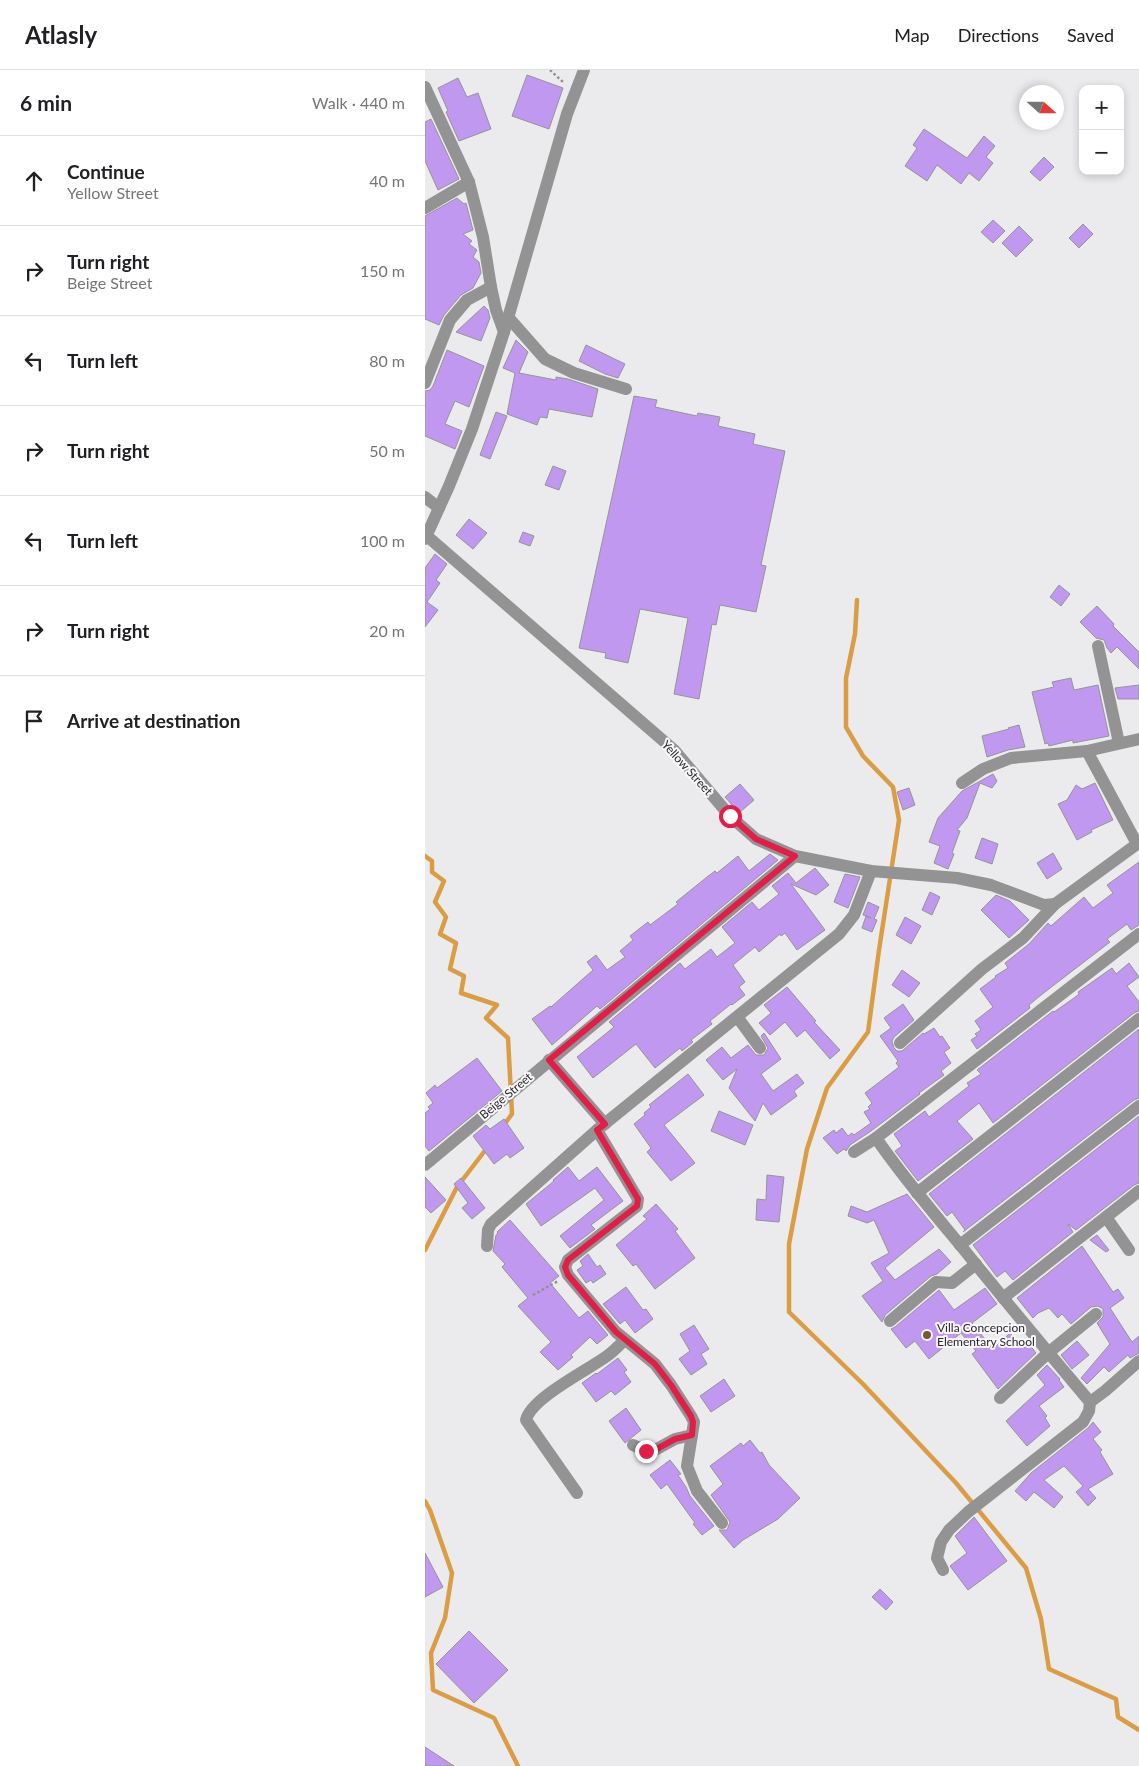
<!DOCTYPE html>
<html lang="en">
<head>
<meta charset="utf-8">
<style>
  body { margin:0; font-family:Lato,sans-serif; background:#f2f2f2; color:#202124 }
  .controls { position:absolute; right:15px; top:15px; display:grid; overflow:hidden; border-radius:10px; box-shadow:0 2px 8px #0003 }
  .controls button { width:45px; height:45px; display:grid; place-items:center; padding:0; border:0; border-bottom:1px solid #e0e0e0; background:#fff; color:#202124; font:25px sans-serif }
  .compass { position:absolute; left:594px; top:15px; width:45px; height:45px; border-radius:50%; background:#fff; box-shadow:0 2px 8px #0003; rotate:111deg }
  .stop { position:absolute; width:15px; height:15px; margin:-11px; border:4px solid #e11d48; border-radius:50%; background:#fff }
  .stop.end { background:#e11d48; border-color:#fff; box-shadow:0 1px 5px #0008 }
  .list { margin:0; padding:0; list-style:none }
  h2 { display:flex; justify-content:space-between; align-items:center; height:65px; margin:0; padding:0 20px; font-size:21px }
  h2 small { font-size:16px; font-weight:400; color:#757577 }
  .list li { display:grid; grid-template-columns:32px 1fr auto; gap:15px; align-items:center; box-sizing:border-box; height:90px; padding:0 20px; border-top:1px solid #e0e0e0 }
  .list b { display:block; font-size:19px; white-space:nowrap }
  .list p { margin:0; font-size:16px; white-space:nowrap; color:#757577 }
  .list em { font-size:16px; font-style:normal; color:#757577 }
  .icon { flex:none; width:28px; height:28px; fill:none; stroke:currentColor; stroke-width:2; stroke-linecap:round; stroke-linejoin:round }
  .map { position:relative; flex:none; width:714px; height:1696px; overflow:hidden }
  header { display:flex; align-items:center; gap:30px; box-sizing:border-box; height:70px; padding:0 25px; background:#fff; border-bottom:1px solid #e0e0e0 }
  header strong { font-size:24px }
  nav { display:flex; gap:28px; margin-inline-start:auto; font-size:18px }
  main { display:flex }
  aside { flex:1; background:#fff }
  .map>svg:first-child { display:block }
</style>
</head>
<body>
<header>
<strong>Atlasly</strong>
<nav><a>Map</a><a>Directions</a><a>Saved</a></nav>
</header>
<main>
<aside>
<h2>6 min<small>Walk · 440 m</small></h2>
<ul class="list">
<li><svg class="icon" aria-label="ahead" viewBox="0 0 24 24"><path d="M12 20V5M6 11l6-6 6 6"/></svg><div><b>Continue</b><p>Yellow Street</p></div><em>40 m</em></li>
<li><svg class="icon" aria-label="right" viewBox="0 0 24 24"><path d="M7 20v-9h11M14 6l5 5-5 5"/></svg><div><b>Turn right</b><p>Beige Street</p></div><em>150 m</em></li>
<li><svg class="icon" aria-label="left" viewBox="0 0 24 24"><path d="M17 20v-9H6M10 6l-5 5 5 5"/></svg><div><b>Turn left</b></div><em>80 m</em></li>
<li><svg class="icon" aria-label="right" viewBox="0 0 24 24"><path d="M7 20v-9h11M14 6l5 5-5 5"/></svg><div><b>Turn right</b></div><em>50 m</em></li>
<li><svg class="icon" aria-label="left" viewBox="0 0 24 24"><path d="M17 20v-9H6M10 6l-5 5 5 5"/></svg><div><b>Turn left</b></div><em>100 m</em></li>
<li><svg class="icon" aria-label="right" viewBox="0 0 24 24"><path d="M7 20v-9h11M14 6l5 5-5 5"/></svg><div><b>Turn right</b></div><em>20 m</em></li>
<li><svg class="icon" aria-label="arrive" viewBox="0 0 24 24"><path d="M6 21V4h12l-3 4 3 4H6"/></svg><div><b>Arrive at destination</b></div></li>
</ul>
</aside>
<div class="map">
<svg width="714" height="1696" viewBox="0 0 714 1696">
  <rect width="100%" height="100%" fill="#ebeaed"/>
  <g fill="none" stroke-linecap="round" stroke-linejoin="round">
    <!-- stream -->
    <g stroke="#da9d43" stroke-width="4.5">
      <path d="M432 530 430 564 421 608V657L438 686 468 717 474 750 454 880 443 962 402 1018 382 1079 364 1174V1242L438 1314 531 1413 601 1498 616 1549 624 1599 691 1629 693 1647 714 1660"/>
      <path d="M0 786 7 791V802L19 811 10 832 21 847 15 864 31 873 25 899 39 906 36 923 72 935 61 948 83 968 87 1044 78 1056"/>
      <path d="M0 1180 32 1117 62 1078"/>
      <path d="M0 1431 5 1440 27 1503 20 1548 6 1583 8 1620 69 1648 93 1696"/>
    </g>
  </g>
  <!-- building -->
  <g fill="#c098ef" stroke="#959497">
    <path d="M102 5 138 18 124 59 87 46Z"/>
    <path d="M33 8 42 27 53 23 66 59 34 71 21 42 23 41 13 18Z"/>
    <path d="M6 49 34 109 13 120 0 91V52Z"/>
    <path d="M499 59 542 88 559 66 570 76 561 87 568 93 554 111 544 103 536 114 512 95 502 111 480 96 492 78 488 75Z"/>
    <path d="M619 87 629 97 615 111 605 102Z"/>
    <path d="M32 128 39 134 41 133 48 160 38 164 47 171 44 174 52 180 48 187 54 192 56 203 48 218 36 225 19 245 14 255 0 249V146Z"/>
    <path d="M568 150 580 161 568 173 556 162Z"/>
    <path d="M658 154 668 164 654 178 644 168Z"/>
    <path d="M594 156 608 170 591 187 577 173Z"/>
    <path d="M59 236 63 240 65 248 56 271 31 262Z"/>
    <path d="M91 270 103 282 94 303 131 310V307L143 309 173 319 167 347 124 339 122 348 115 347 112 355 82 344 90 303 78 298Z"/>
    <path d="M161 275 200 294 193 308 180 304 154 291Z"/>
    <path d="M22 280 59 296 44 337 30 331 20 354 37 361 30 379 0 366V321L5 320 8 316Z"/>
    <path d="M209 326 232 330 230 337 272 346 273 343 295 347 293 356 330 364 328 374 360 381 336 495 341 496 331 542 295 535 291 555 287 554 274 629 249 624 263 548 215 539 203 593 180 588 181 583 154 578Z"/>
    <path d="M71 342 82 346 65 389 55 385Z"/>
    <path d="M128 396 141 401 134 420 120 415Z"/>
    <path d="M44 449 62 463 48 479 31 465Z"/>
    <path d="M98 462 109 466 105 476 94 472Z"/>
    <path d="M10 484 22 494 11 510 15 513 2 532 13 540 0 557V498Z"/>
    <path d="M634 515 645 524 636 536 625 527Z"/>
    <path d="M672 536 689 554 688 556 714 582V599L692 577 686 583 682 578 679 570 671 568 655 552Z"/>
    <path d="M646 608 649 620 673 615 684 666 648 673V670L624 676 623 673 620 674 607 622 629 617 627 612Z"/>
    <path d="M714 615V629H693L690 618Z"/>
    <path d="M594 655 600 677 583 680 562 687 557 666 584 659 583 658Z"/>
    <path d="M568 704 572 711 567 718 555 713 542 748 532 760 535 761 527 783 529 784 523 799 509 793 515 776 504 772 513 748 537 721Z"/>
    <path d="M670 713 688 750 666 760 667 762 652 770 633 734 642 730 651 715 657 719Z"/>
    <path d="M315 714 329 730 314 743 300 727Z"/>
    <path d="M484 718 490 735 478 740 472 722Z"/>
    <path d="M557 768 573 774 567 794 550 788Z"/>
    <path d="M628 783 637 799 622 809 612 793Z"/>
    <path d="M345 784 353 790 175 939 172 936 127 975 107 949 125 936 126 937 168 900 162 892 171 885 182 900 200 887 195 881 208 870 205 866 223 852 225 855 253 834 251 832 282 807 290 801 292 803 313 786 324 801Z"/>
    <path d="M714 792V855L706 860 702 854 682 869 685 872 616 925 604 935 605 938 552 979 546 970 552 966 550 964 556 960 550 951 568 937 555 919 571 907 570 906 583 898 580 893 604 874 623 853 626 856 659 827 668 838 688 823 682 815Z"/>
    <path d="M390 798 404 815 391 825 366 814 400 860 372 880 360 863 356 866 355 864 334 882 330 877 308 895 320 912 314 917 320 925 307 935 306 934 285 951 287 954 266 970 268 972 257 981 255 978 230 998 211 974 168 1008 152 987 189 957 184 952 255 893 260 899 286 879 292 887 310 873 297 857 327 832 334 840 354 824 347 816 363 803 371 813Z"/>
    <path d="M420 804 435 807 423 838 409 832Z"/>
    <path d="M505 822 515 827 507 845 497 840Z"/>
    <path d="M571 825 585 831 604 850 584 868 556 840Z"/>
    <path d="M443 832 454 837 449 849 452 850 447 862 437 858 441 846 446 848 438 845Z"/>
    <path d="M480 847 496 856 486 874 471 865Z"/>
    <path d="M704 893 714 907 702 916 714 932V941L709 943 568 1053 554 1033 532 1051 548 1069 493 1111 470 1081 477 1076 469 1064 500 1041 504 1047 544 1016 542 1013 556 1004 552 1000 628 941 629 942 649 928 654 924 653 922 687 898 691 904Z"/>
    <path d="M477 900 495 913 484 927 467 915Z"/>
    <path d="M362 917 391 951 389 952 415 980 405 989 380 960 372 967 360 952 345 965 334 953 346 943 339 935Z"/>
    <path d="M478 934 489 950 469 967 467 971 469 978 472 981H477L498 963 499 964 509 958 515 967 517 966 525 978 519 982 526 993 516 1001 519 1005 494 1023 495 1024 446 1061 425 1075 421 1081 419 1079 412 1084 398 1068 409 1060 411 1063 417 1058 423 1066 427 1063 429 1065 446 1053 439 1042 445 1039 443 1037 447 1033 440 1023 474 997 471 993 473 991 455 966 466 958 459 948Z"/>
    <path d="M714 959V1028L709 1030 538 1162 540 1160 527 1142 522 1146 504 1124Z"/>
    <path d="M339 963 356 989 336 1004 348 1021 372 1004 379 1013 369 1021 372 1026 346 1045 338 1033 330 1051 304 1018 312 999 298 1010 281 990 297 977 306 988 323 975 331 985H339L343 978 336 966Z"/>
    <path d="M52 988 77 1021 4 1081 0 1076V1043L5 1039 3 1037 8 1033 1 1023 10 1015 12 1018Z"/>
    <path d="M263 1004 279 1025 239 1055 270 1093 246 1111 222 1082 226 1078 209 1054 220 1045 219 1043 226 1037 224 1035Z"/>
    <path d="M294 1041 328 1055 320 1075 286 1061Z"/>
    <path d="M714 1046V1113L709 1115 651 1160 643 1154 648 1162 588 1210 580 1201 572 1207 548 1175Z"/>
    <path d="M79 1049 99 1078 85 1088 82 1084 69 1094 48 1066 61 1055 65 1059Z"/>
    <path d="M143 1097 154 1111 172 1097 198 1131 166 1155 170 1159 145 1178 135 1166 179 1130 170 1118 116 1156 101 1134 129 1111 128 1110Z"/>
    <path d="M342 1105 359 1107 354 1152 331 1150 332 1129 341 1130Z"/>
    <path d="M0 1107 21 1130 6 1143 0 1137Z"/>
    <path d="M36 1108 60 1138 47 1149 37 1138 43 1133 29 1114Z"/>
    <path d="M482 1124 509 1157 460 1198 470 1210 514 1179 526 1192 512 1204 506 1206 460 1245 457 1252 437 1226 458 1211 446 1193 464 1183 449 1150 442 1153 423 1146 426 1136 442 1142Z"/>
    <path d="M231 1134 253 1159 250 1161 270 1188 230 1219 211 1194 208 1196 191 1175 222 1149 218 1146Z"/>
    <path d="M85 1150 134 1206 125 1213 154 1248 163 1241 183 1265 172 1274 165 1267 146 1285 148 1287 133 1300 115 1282 126 1272 93 1236 103 1228 77 1197 80 1194 68 1181 71 1165 73 1163 72 1162Z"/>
    <path d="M672 1165 684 1180 681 1182 665 1170Z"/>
    <path d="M657 1176 688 1222 693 1219 699 1228 685 1238 707 1272 714 1266V1283L705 1288 703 1285 684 1302 679 1297 662 1314 656 1308 685 1274 672 1253 678 1247V1239L673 1236 666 1237 646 1254 637 1244 633 1248 624 1238 613 1243 608 1248 592 1228Z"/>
    <path d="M163 1184 172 1197 175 1195 181 1204 168 1213 166 1210 161 1213 152 1200 158 1196 155 1191Z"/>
    <path d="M201 1217 218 1240 221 1239 228 1249 210 1263 200 1250 195 1254 178 1234Z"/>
    <path d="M560 1218 572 1234 547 1253 568 1279 585 1263 599 1278 604 1274 611 1283 573 1319 547 1284 551 1281 536 1263 504 1289 490 1271 481 1278 466 1259 470 1257 514 1220 529 1240Z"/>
    <path d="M269 1255 284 1279 276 1284 282 1294 266 1305 254 1289 265 1281 255 1264Z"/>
    <path d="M652 1271 664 1285 647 1299 636 1285Z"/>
    <path d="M193 1288 202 1300 199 1302 206 1312 190 1325 186 1321 171 1332 157 1313 171 1303 172 1304Z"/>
    <path d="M622 1295 635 1309 634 1310 639 1317 614 1336 622 1346 620 1348 625 1356 602 1376 581 1351 620 1315 612 1305Z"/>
    <path d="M299 1309 310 1326 286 1342 275 1326Z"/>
    <path d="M201 1338 216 1360 200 1373 184 1351Z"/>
    <path d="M668 1352 676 1362 668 1369 677 1380 675 1382 688 1404 663 1419 671 1428 663 1436 651 1422 658 1416 639 1396 619 1410 638 1427 629 1438 609 1422 601 1431 590 1421 606 1403 663 1358Z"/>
    <path d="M325 1370 335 1383 337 1382 344 1395 375 1428 353 1449 318 1470 309 1478 294 1460H302L305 1452 286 1425 298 1414 285 1396 316 1373 318 1376Z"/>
    <path d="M245 1390 256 1404 253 1405 261 1417 265 1426 289 1456 277 1465 268 1454 270 1453 242 1414 236 1419 225 1405Z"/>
    <path d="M549 1447 582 1491 543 1520 525 1496 542 1483 530 1466Z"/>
    <path d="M0 1483 18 1517 0 1527Z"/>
    <path d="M455 1519 468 1532 461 1540 447 1527Z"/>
    <path d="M44 1561 83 1600 49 1633 11 1594Z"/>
    <path d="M0 1677 29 1696H0Z"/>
  </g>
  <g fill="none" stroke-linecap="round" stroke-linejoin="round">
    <!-- path -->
    <g stroke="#908f91" stroke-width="2.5" stroke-dasharray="2.5 2.5" stroke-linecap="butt">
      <path d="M125 0 139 13"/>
      <path d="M108 1225 133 1211"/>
    </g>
    <!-- minor -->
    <g stroke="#939394" stroke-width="12">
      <path d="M0 17 44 112 58 167 66 217 71 240 79 262"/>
      <path d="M0 138 44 112"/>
      <path d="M83 247 120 289 149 303 201 319"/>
      <path d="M0 313 25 250 42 230 66 217"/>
      <path d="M0 427 14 438"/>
      <path d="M2 466 249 680 305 746 331 769 370 786 446 801 532 808 566 815 619 835 630 834"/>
      <path d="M0 469 24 416 47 359 79 262 142 44 159 0"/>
      <path d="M673 576 694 673"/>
      <path d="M537 713 558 699 586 688 662 681"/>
      <path d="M313 948 335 978"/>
      <path d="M475 973 557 899 598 868 630 834 712 774 662 681 714 669"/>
      <path d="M124 990 180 1054"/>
      <path d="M172 1060 213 1129 212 1136 143 1190 140 1197 143 1205 191 1262 230 1294 246 1315 266 1346 269 1352 262 1396 272 1421 297 1453"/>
      <path d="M451 1068C477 1106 507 1141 536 1176 578 1228 621 1280 665 1332L664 1341 658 1352 543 1442 524 1460 516 1472 512 1488 518 1500"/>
      <path d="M429 1082 451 1068 714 864"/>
      <path d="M0 1095 370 786"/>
      <path d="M492 1123 714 949"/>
      <path d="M681 1147 704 1180"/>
      <path d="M535 1175 714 1036"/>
      <path d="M62 1176 63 1160 66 1154 172 1060 414 864 429 845 446 801"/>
      <path d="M578 1228 714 1121"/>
      <path d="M465 1251 511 1212 527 1213 551 1194"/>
      <path d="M575 1328 623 1283 671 1244"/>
      <path d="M665 1332 680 1321 714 1291"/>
      <path d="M208 1375 221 1381H228L250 1369 267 1365"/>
      <path d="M152 1423 101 1350C106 1328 163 1300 182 1286 188 1282 193 1276 199 1271"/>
    </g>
  </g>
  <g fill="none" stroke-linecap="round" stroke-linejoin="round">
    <!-- route -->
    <path stroke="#e11d48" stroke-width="6" d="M221 1381H228L250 1369 267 1365 268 1352 266 1346 246 1315 230 1294 191 1262 143 1205 140 1197 143 1190 212 1136 213 1129 172 1060 180 1054 124 990 370 786 331 769 305 746"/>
  </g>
  <!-- markers -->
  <circle fill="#795a2f" stroke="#f9f7fb" stroke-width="2" cx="502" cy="1265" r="5"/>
  <g text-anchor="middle" stroke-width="4" stroke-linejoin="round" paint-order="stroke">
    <!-- street labels -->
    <g font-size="12" fill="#282829" stroke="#f9f7fb">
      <text transform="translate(262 698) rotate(48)" y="4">Yellow Street</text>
      <text transform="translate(81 1026) rotate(-40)" y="4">Beige Street</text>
    </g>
    <!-- poi labels -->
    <g font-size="12" fill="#282829" stroke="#f9f7fb" text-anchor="start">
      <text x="512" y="1262">Villa Concepcion<tspan x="512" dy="14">Elementary School</tspan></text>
    </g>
  </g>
</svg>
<div class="controls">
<button>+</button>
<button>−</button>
</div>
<svg class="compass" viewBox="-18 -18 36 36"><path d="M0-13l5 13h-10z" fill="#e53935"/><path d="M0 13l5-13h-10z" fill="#757577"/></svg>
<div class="stop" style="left:305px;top:746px"></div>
<div class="stop end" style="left:221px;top:1381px"></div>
</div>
</main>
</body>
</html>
